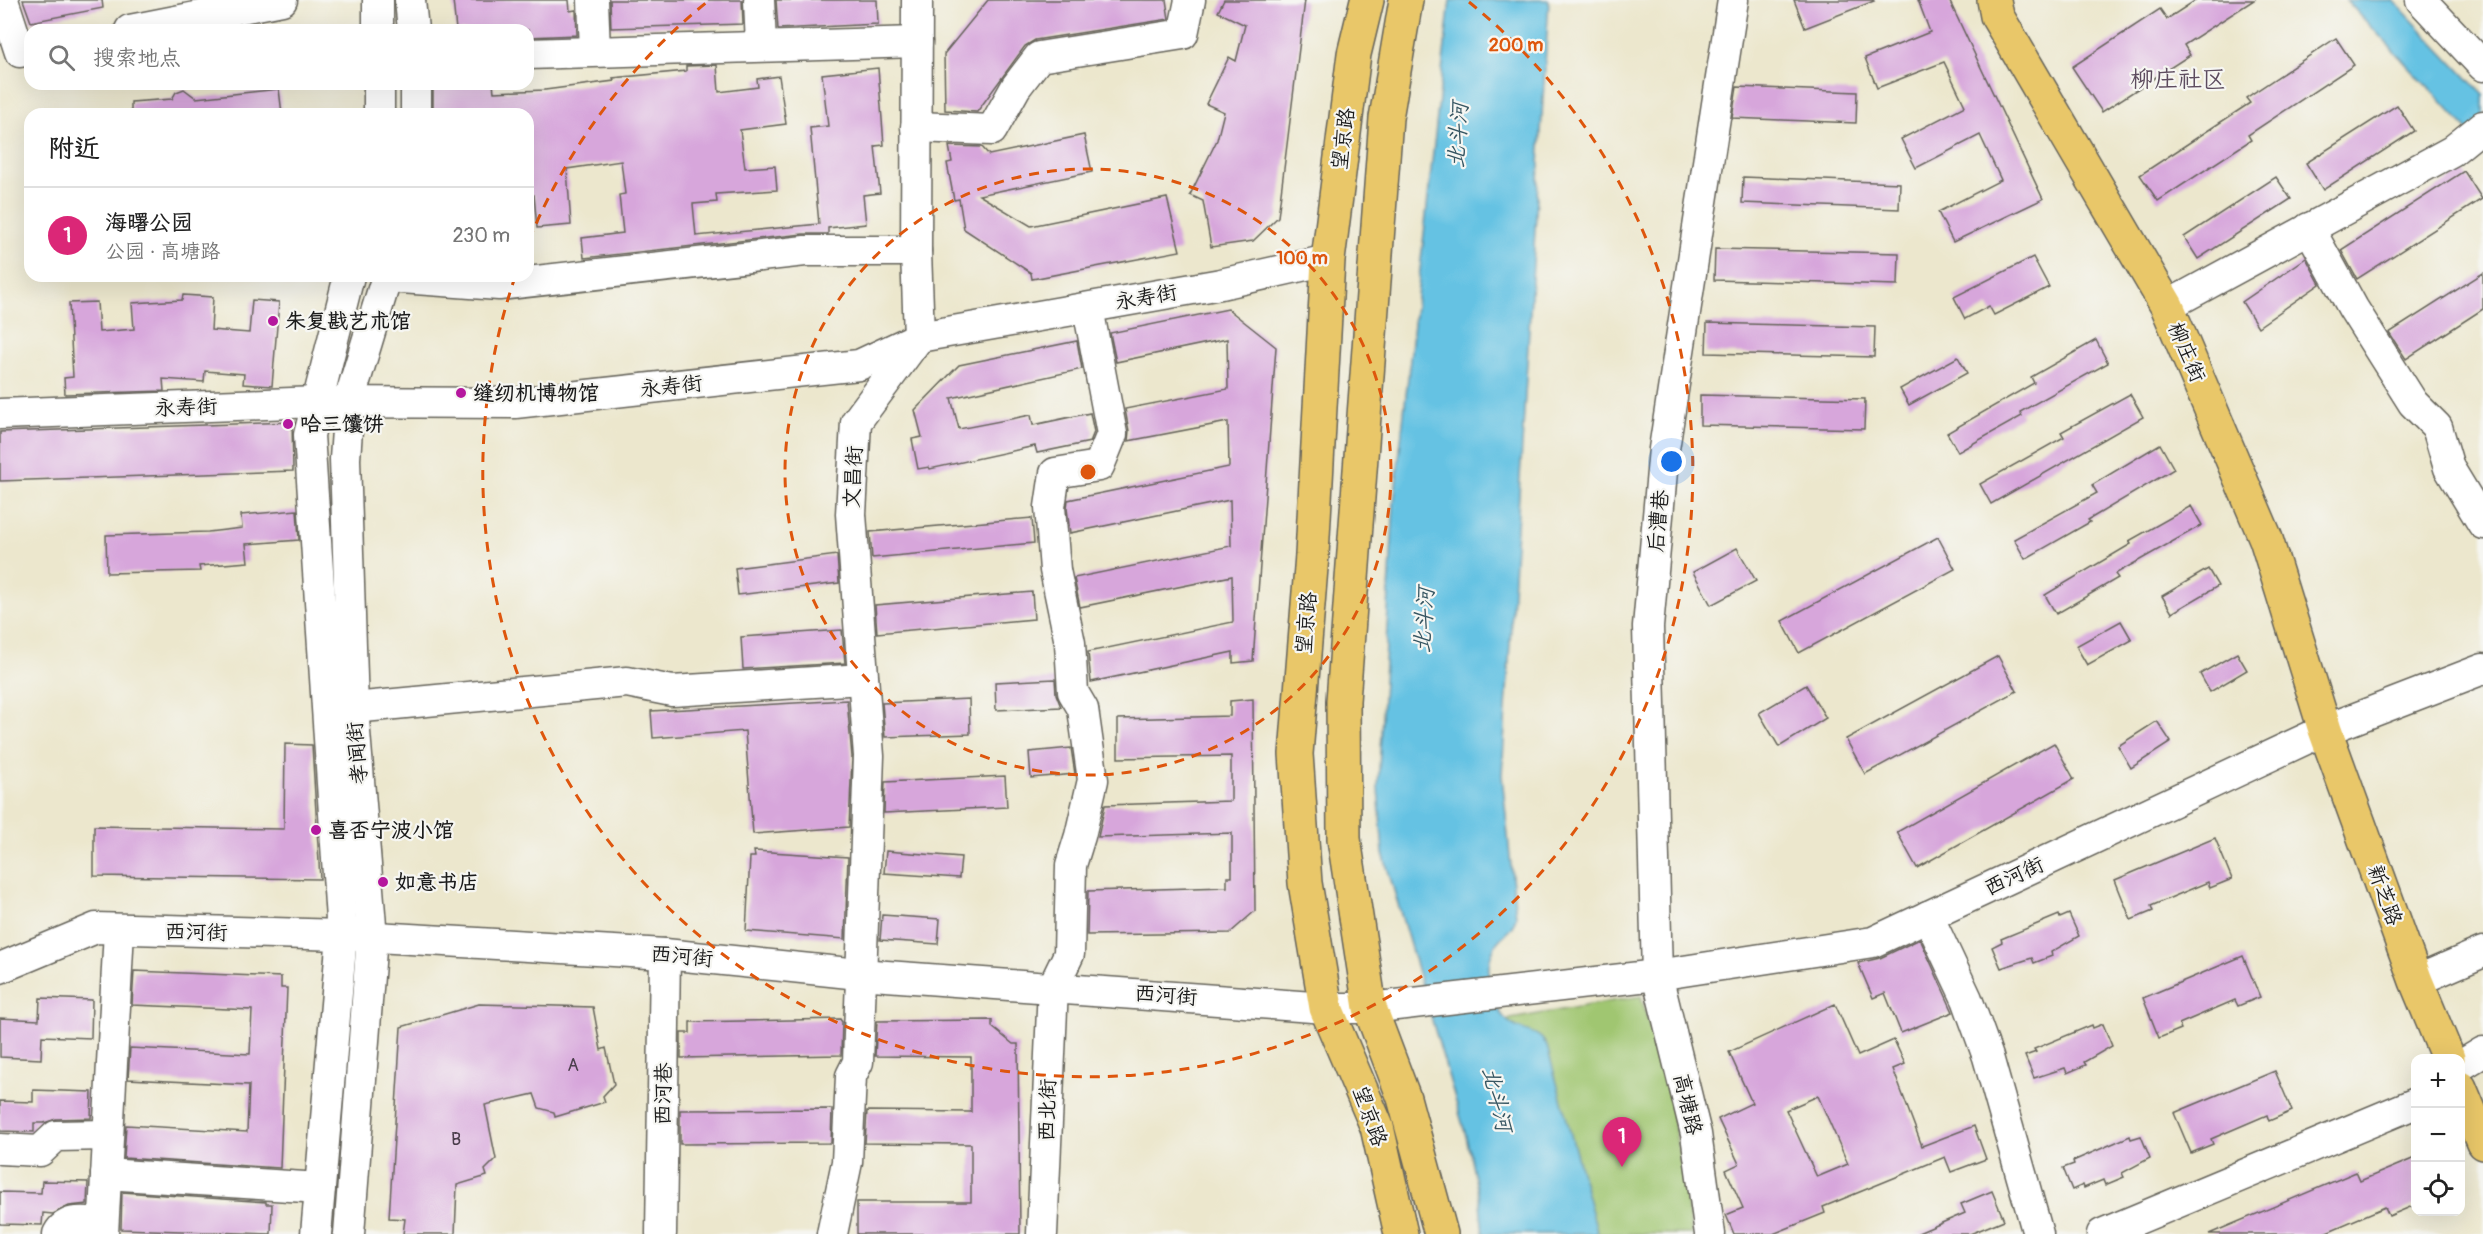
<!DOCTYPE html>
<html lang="zh">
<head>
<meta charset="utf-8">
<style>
  body { margin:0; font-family:Pangolin,"LXGW WenKai TC",sans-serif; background:#f2f2f2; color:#222 }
  .controls { position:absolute; right:18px; bottom:18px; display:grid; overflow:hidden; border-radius:12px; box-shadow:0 6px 24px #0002 }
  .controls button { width:54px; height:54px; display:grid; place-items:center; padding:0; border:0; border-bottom:2px solid #e0e0e0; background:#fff; color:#222; font:30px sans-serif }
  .you { position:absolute; left:1672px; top:462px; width:21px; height:21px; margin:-15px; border:4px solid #fff; border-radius:50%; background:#1a73e8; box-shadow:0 0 0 9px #1a73e833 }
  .badge { display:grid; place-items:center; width:39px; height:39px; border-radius:50%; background:#db2777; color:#fff; font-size:20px; font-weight:700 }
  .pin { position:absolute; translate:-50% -50px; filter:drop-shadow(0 2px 3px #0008) }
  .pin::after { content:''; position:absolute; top:32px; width:21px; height:18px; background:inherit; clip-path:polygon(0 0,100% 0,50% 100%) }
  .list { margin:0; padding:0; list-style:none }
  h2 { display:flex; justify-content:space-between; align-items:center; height:78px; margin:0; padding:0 24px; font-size:26px }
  h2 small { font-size:20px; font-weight:400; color:#767676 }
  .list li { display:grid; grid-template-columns:39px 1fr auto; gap:18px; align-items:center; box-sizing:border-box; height:96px; padding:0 24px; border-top:2px solid #e0e0e0 }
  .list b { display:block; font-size:22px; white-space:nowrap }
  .list p { margin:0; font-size:20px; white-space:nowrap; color:#767676 }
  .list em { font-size:20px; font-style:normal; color:#767676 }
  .icon { flex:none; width:33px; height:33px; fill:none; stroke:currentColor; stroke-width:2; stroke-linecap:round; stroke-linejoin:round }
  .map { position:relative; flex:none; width:2483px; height:1234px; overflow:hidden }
  .search { position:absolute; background:#fff; box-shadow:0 6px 24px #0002; left:24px; top:24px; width:510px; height:66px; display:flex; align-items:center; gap:15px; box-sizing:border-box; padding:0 21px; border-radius:18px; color:#767676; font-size:22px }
  .panel { position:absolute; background:#fff; box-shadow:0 6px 24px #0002; left:24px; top:108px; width:510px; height:174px; border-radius:18px }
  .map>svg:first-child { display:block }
</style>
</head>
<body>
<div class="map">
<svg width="2483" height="1234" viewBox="0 0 2483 1234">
  <rect width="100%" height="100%" fill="#f6f6f2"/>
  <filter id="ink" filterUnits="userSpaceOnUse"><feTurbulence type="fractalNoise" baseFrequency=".0167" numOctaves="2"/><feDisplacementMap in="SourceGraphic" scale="12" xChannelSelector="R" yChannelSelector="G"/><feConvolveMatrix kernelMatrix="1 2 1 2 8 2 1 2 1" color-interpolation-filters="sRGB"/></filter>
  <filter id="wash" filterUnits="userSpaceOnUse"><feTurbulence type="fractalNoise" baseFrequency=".008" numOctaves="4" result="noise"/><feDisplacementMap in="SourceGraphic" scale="24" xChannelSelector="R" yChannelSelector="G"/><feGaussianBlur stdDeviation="1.35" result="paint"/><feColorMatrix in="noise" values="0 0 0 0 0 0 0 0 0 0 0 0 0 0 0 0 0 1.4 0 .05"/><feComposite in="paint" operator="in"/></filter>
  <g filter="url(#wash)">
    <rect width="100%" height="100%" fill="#ece7cd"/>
    <!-- green -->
    <path fill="#a0c671" stroke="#5e7146" stroke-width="1.5" d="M1641 996 1670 1099 1692 1234H1578L1493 1022Z"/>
    <!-- water -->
    <g fill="#65c2e3" stroke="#406f80" stroke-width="1.5">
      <path d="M1450 0H1549L1502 775 1516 917C1512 933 1502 933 1495 946 1482 970 1490 1010 1513 1025 1526 1033 1539 1030 1547 1046L1598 1234H1483L1480 1202 1466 1136 1383 853 1378 787 1394 503Z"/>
      <path d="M2346 0H2393L2483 95V146Z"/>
    </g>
    <g id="blocks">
      <!-- building -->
      <g fill="#d7a6db" fill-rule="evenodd">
        <path d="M23 0H102L103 8 31 22Z"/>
        <path d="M453 0H569L570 11 576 10 577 35 528 37V30H456Z"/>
        <path d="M610 0H742L743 24 611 28Z"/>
        <path d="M776 0H877L878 24 778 29Z"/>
        <path d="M988 0H1166L1169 19 1035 40 1025 46 977 112 945 110 944 54Z"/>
        <path d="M1224 0H1305L1278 217 1253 241 1211 247 1203 201 1190 195 1217 140 1224 112 1206 104 1229 57 1236 61 1245 25 1218 12Z"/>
        <path d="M1794 0H1873L1874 1 1805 28Z"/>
        <path d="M1918 0H1949L2043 199 1953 242 1938 212 2001 180 1980 135 1916 168 1901 139 1965 106 1944 62 1877 88 1865 58 1930 32Z"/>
        <path d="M2196 0H2254L2184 45 2190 55 2102 112 2072 67 2160 9 2167 19Z"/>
        <path d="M2336 38 2354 65 2248 135 2251 140 2158 201 2140 175 2250 103 2246 98Z"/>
        <path d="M717 65 719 92 758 87 757 79 779 76 786 124 740 130 745 168 775 166 777 190 716 194 717 202 693 204 696 236 819 224 810 128 828 126 822 74 878 68 884 145 875 146 880 193 863 195 866 224 828 228V234H803L584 258 582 238 623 233 619 195 625 194 621 161 567 169 571 225 537 228 534 195H528V114H433V84H493L494 92 545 90 614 81 613 78 686 71V66Z"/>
        <path d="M1737 87 1857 92 1856 123 1732 118Z"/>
        <path d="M184 89 196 98 279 89 282 114H131V102L172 99 176 92Z"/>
        <path d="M2397 105 2414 131 2323 190 2306 163Z"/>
        <path d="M1084 135 1092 172 979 195 1031 226 1167 198 1180 251 1032 279 1031 273 964 229 959 199 954 200 947 163 952 162 949 146 982 147 989 155Z"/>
        <path d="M2464 171 2482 199 2357 279 2341 250Z"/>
        <path d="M1743 177 1900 183 1899 209 1742 203Z"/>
        <path d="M2276 177 2291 199 2198 259 2184 237Z"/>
        <path d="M1715 249 1899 253 1898 285 1714 280Z"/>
        <path d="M2033 257 2049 287 1994 315 1989 306 1965 319 1954 297Z"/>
        <path d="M2306 258 2320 284 2258 327 2242 302Z"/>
        <path d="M2483 273V309L2406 359 2389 333Z"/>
        <path d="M183 295 213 297 211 330 249 333 252 300 279 302 272 386 243 384 244 374 205 371 204 382 163 379 164 391 65 394 64 378 73 377 69 303 97 302 99 332 134 329 132 303 182 300Z"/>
        <path d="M1228 309 1276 347 1253 661 1233 663V652L1091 682 1088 652 1233 622 1232 576 1080 607 1074 578 1231 546 1230 500 1070 533 1067 508 1068 500 1229 467 1228 422 1128 441 1129 431 1125 409 1228 389 1227 339 1116 362 1110 333Z"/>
        <path d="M1707 323 1875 327 1874 357 1706 353Z"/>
        <path d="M2096 340 2108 363 2020 412 2022 416 1958 452 1947 433 2034 383 2031 377Z"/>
        <path d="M1077 341 1082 369 951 398 959 429 1031 415 1033 425 1090 413 1094 432 1090 442 1037 453 1035 446 930 469 929 467 918 469 912 439 922 437 915 410 959 365Z"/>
        <path d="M1958 357 1967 373 1909 405 1900 389Z"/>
        <path d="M2130 394 2143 417 1991 504 1980 484 2064 437 2061 432Z"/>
        <path d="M1700 395 1865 399 1864 429 1700 425Z"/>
        <path d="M292 422 293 471 0 481V432Z"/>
        <path d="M2160 444 2174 469 2088 520 2090 522 2025 559 2014 539 2097 493 2092 485Z"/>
        <path d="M2191 506 2202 525 2115 574 2118 578 2056 614 2045 595 2131 544 2129 541Z"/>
        <path d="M297 510 299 540 246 544 248 562 199 566 200 571 107 573 106 535 208 532 242 528 241 515Z"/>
        <path d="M1032 518 1034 543 872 558 870 532Z"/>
        <path d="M1938 537 1955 569 1799 653 1782 621Z"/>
        <path d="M1737 548 1756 581 1711 605 1693 572Z"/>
        <path d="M837 555 839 583 738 595 735 568Z"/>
        <path d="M2208 569 2218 586 2172 613 2162 596Z"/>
        <path d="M1032 592 1034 619 877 633 875 605Z"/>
        <path d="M2121 621 2132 640 2087 665 2076 646Z"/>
        <path d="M842 630 845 663 743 669 741 637Z"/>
        <path d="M2237 653 2247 670 2210 692 2200 674Z"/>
        <path d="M1998 656 2017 691 1865 774 1846 739Z"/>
        <path d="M1055 679 1056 694 1061 707 996 710 995 682Z"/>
        <path d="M1806 685 1826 718 1779 747 1759 713Z"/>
        <path d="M969 699 970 734 885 737 882 703Z"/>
        <path d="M1253 699 1255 911 1230 933 1087 935 1088 891 1227 887V877H1232V833L1098 837 1105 805 1231 801V756L1118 758V719L1230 716V701Z"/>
        <path d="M847 700 852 757 849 827 753 834 745 731 653 738 651 711Z"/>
        <path d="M2157 721 2171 742 2131 768 2118 746Z"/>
        <path d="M2054 743 2074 779 1917 868 1897 832Z"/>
        <path d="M285 744 312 745 320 879 94 876V826L284 829Z"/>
        <path d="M1071 748 1075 774 1031 778 1029 752Z"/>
        <path d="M1005 776 1007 807 884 813 885 782Z"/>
        <path d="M2215 838 2232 879 2210 888 2208 882 2151 906 2153 911 2131 920 2115 880Z"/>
        <path d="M754 851 848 857 845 939 746 931 750 857H755Z"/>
        <path d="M886 851 961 857 959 878 884 873Z"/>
        <path d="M2069 914 2079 936 2051 952 2052 956 2034 963 2032 958 2001 968 1992 947 2002 942 2001 939 2059 915 2060 918Z"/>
        <path d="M882 915 940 919 938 944 880 940Z"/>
        <path d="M1920 939 1953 1012 1901 1033 1885 993 1873 998 1858 963 1880 958Z"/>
        <path d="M2243 956 2260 997 2238 1006 2235 1000 2179 1024 2181 1029 2159 1038 2143 998Z"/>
        <path d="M134 971 281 977V988H287L280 1168 124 1158 126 1125 247 1132 249 1085 128 1079 130 1048 250 1054 252 1010 132 1005Z"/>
        <path d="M40 998 92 1000 91 1038 42 1036 41 1059 0 1057V1018L39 1020Z"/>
        <path d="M479 1004 593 1007 601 1050 606 1048 614 1084 603 1096 605 1102 555 1117 554 1112 539 1108 534 1094 485 1105 496 1159 485 1170 487 1176 457 1185 455 1234H403L405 1219 389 1218 401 1027Z"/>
        <path d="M1835 1004 1858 1056 1894 1040 1905 1064 1893 1069 1922 1146 1974 1126 1986 1159 1951 1172 1945 1157 1823 1207 1825 1213 1773 1234H1734L1726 1215 1743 1208 1726 1170 1739 1164 1718 1119 1752 1103 1729 1052ZM1818 1096 1848 1164 1817 1177 1786 1110Z"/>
        <path d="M840 1019 842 1022 841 1055 681 1058V1033H690V1022Z"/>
        <path d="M992 1020V1027L1013 1044H1018L1020 1234H857V1202H971V1144L865 1143 867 1111 971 1112V1057L875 1056 877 1021Z"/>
        <path d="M2103 1024 2112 1046 2084 1062 2086 1065 2067 1073 2065 1068 2034 1078 2025 1056 2036 1052 2034 1049 2092 1025 2093 1028Z"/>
        <path d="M2275 1071 2292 1111 2269 1121 2267 1115 2211 1139 2213 1144 2191 1153 2174 1113Z"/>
        <path d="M33 1090 92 1092 91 1118 56 1119 44 1123H34V1132L0 1131V1101L33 1102Z"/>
        <path d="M832 1109 831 1143 680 1144V1110Z"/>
        <path d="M2130 1136 2131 1139 2141 1136 2150 1158 2122 1173 2124 1177 2105 1185 2103 1180 2084 1188 2083 1185 2072 1190 2063 1168 2074 1164 2073 1161Z"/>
        <path d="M2415 1158V1205L2389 1216 2385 1207 2322 1234H2209L2356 1172 2360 1181Z"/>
        <path d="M42 1181 88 1182 87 1204 69 1206 53 1214 43 1213 42 1225 0 1224V1192L41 1193Z"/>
        <path d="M1992 1191 2004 1220 1970 1234H1916L1965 1213 1961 1204Z"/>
        <path d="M122 1192 266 1202V1204H272L271 1234 121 1229Z"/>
      </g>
    </g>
  </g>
  <g filter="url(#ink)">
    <use href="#blocks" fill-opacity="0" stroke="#65635a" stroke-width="1.5"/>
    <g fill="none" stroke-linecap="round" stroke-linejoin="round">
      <!-- minor casing -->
      <g stroke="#65635a" stroke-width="33">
        <g id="minor">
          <path d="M3 0 20 52"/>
          <path d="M378 0V30"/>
          <path d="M410 0 413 30"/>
          <path d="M593 0 595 51"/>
          <path d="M759 0 761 46"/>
          <path d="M2421 0 2483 66"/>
          <path d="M130 30 282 0"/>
          <path d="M528 54 917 42"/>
          <path d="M379 84V114"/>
          <path d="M416 114V84"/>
          <path d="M916 127 992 130 1016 87 1039 57 1183 34 1190 0"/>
          <path d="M2309 228 2353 308 2413 403 2437 427 2449 468 2483 524"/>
          <path d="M387 277 499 285 805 251H916"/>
          <path d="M2167 306 2452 151 2483 126"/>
          <path d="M0 414 317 402 515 403 859 365 919 337 1221 284 1328 260"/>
          <path d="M353 708 627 682 672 691 863 679"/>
          <path d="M1928 916 1967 999 1988 1057 2038 1234"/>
          <path d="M0 968 96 928 342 935 665 954 859 974 1326 1008H1370L1657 975 1873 942 2325 730 2483 669"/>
          <path d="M2416 981 2483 952"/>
          <path d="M2460 1066 2483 1052"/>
          <path d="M0 1149 40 1151 56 1136 108 1135"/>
          <path d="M106 1174 320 1188"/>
          <path d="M58 1234C67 1217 86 1222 103 1223"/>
          <path d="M103 1234 119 930"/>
          <path d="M316 1234 342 935 309 435 349 276"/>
          <path d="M349 1234 372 937 353 708 345 459 349 401 387 276"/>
          <path d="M661 1234 665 954"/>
          <path d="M832 1234 847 1162 851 1076 858 1062 869 756 851 514 856 422 919 337 916 251 917 0"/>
          <path d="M1042 1234 1053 987 1069 954 1071 865 1080 836 1093 780 1083 709 1073 692 1070 643 1055 570 1050 507 1055 473 1099 466 1112 434 1088 308"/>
          <path d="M1710 1234 1696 1134 1657 975 1648 627 1664 449 1733 0"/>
          <path d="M2102 1234 2416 1103"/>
        </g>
      </g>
      <!-- major casing -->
      <g stroke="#65635a" stroke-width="36">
        <g id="major">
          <path d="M1367 0 1354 54 1328 260 1312 555 1296 754 1305 883 1326 1008 1377 1127 1401 1234"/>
          <path d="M1406 0 1386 118 1343 701 1344 839 1370 1008 1404 1098 1441 1234"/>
          <path d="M1994 0 1997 16 2167 306 2266 539 2325 730 2416 981 2448 1058"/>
          <path d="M2460 1088 2483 1143"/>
        </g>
      </g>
      <!-- minor -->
      <use href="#minor" stroke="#fff" stroke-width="30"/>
      <!-- major -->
      <use href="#major" stroke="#e9c769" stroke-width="33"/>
    </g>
  </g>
  <!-- distance rings -->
  <g fill="none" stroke="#de560d" stroke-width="3" stroke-dasharray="10 8">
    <circle cx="1088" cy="472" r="303"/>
    <path d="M529 240A605 605 0 0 1 707 2M1469 2A605 605 0 1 1 514 280"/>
  </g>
  <!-- markers -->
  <g fill="#b5179e" stroke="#f6f6f2" stroke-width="2">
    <circle cx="273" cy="321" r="6"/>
    <circle cx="461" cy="393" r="6"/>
    <circle cx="288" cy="424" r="6"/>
    <circle cx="316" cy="830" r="6"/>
    <circle cx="383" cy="882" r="6"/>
  </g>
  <g text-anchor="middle" stroke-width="4.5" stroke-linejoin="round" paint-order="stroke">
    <!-- number labels -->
    <g font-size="18" fill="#4b3e4c">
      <text x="573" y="1071">A</text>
      <text x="456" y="1145">B</text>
    </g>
    <!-- street labels -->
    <g font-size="21" fill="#1c1c1c" stroke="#f6f6f2">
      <text transform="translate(1343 139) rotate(-83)" y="7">望京路</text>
      <text transform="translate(1146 297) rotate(-10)" y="7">永寿街</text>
      <text transform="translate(2187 352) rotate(67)" y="7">柳庄街</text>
      <text transform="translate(671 386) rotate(-6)" y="7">永寿街</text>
      <text transform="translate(186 407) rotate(-2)" y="7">永寿街</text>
      <text transform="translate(853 477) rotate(-87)" y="7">文昌街</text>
      <text transform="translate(1658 521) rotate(-85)" y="7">后漕巷</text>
      <text transform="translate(1306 623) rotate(-85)" y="7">望京路</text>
      <text transform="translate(357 753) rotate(-95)" y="7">孝闻街</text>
      <text transform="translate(2014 876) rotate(-25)" y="7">西河街</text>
      <text transform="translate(2385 895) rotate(70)" y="7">新芝路</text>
      <text transform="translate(196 932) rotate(1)" y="7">西河街</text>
      <text transform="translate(682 956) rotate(5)" y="7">西河街</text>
      <text transform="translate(1166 995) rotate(4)" y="7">西河街</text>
      <text transform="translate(663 1094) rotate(-89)" y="7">西河巷</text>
      <text transform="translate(1688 1104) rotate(77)" y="7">高塘路</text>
      <text transform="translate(1047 1110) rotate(-88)" y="7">西北街</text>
      <text transform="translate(1370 1116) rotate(70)" y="7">望京路</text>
    </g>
    <!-- poi labels -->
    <g font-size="21" font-weight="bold" fill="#1c1c1c" stroke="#f6f6f2" text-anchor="start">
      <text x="285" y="328">朱复戡艺术馆</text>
      <text x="473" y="400">缝纫机博物馆</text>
      <text x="300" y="431">哈三馕饼</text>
      <text x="328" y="837">喜否宁波小馆</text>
      <text x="395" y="889">如意书店</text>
    </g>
    <!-- water labels -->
    <g font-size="22" font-style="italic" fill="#365662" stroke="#f6f6f2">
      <text transform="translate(1457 135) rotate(-86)" y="8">北斗河</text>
      <text transform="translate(1423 620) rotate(-86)" y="8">北斗河</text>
      <text transform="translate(1498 1099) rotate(77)" y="8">北斗河</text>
    </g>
    <!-- quarter labels -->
    <g font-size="24" fill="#5d4c5f" stroke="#f6f6f2">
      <text x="2178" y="87">柳庄社区</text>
    </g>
  </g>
  <circle cx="1088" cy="472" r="9" fill="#de560d" stroke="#f6f6f2" stroke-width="3"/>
  <g font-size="18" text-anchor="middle" font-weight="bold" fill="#de560d" stroke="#f6f6f2" stroke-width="4.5" stroke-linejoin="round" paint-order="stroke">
    <text x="1516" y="51">200 m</text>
    <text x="1302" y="264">100 m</text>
  </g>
</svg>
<div class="controls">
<button>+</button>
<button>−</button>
<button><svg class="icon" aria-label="locate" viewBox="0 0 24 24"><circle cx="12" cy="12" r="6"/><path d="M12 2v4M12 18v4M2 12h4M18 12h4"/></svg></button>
</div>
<div class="you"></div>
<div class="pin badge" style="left:1622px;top:1167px">1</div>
<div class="search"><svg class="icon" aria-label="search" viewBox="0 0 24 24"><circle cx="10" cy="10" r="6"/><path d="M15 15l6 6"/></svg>搜索地点</div>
<section class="panel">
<h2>附近<small></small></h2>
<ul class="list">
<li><span class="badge">1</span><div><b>海曙公园</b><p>公园 · 高塘路</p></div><em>230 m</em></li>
</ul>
</section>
</div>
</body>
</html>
